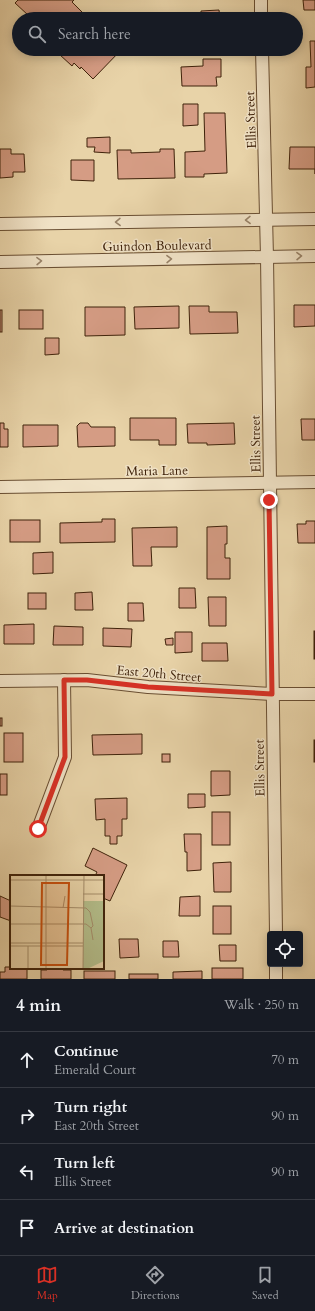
<!DOCTYPE html>
<html lang="en">
<head>
<meta charset="utf-8">
<style>
  body { margin:0; font-family:Cardo,serif; background:#20242c; color:#f1f3f6 }
  .controls { position:absolute; right:12px; bottom:12px; display:grid; overflow:hidden; border-radius:4px; box-shadow:0 2px 10px #0003 }
  .controls button { width:36px; height:36px; display:grid; place-items:center; padding:0; border:0; border-bottom:1px solid #363941; background:#171b24; color:#f1f3f6; font:20px sans-serif }
  .stop { position:absolute; width:12px; height:12px; margin:-9px; border:3px solid #d93025; border-radius:50%; background:#fff }
  .stop.end { background:#d93025; border-color:#fff; box-shadow:0 1px 4px #0008 }
  .list { margin:0; padding:0; list-style:none }
  h2 { display:flex; justify-content:space-between; align-items:center; height:52px; margin:0; padding:0 16px; font-size:17px }
  h2 small { font-size:13px; font-weight:400; color:#9ea1a6 }
  .list li { display:grid; grid-template-columns:26px 1fr auto; gap:12px; align-items:center; box-sizing:border-box; height:56px; padding:0 16px; border-top:1px solid #363941 }
  .list b { display:block; font-size:15px; white-space:nowrap }
  .list p { margin:0; font-size:13px; white-space:nowrap; color:#9ea1a6 }
  .list em { font-size:13px; font-style:normal; color:#9ea1a6 }
  .icon { flex:none; width:22px; height:22px; fill:none; stroke:currentColor; stroke-width:2; stroke-linecap:round; stroke-linejoin:round }
  .map { position:relative; flex:none; width:315px; height:979px; overflow:hidden }
  .search { position:absolute; background:#171b24; box-shadow:0 2px 10px #0003; left:12px; right:12px; top:12px; height:44px; display:flex; align-items:center; gap:10px; box-sizing:border-box; padding:0 14px; border-radius:22px; color:#9ea1a6; font-size:15px }
  .sheet { height:276px; background:#171b24 }
  nav { display:flex; justify-content:space-around; align-items:center; box-sizing:border-box; height:56px; border-top:1px solid #363941; background:#171b24; font-size:11px; color:#9ea1a6 }
  nav a { display:grid; justify-items:center; gap:2px }
  nav .on { color:#d93025 }
  .map>svg:first-child { display:block }
</style>
</head>
<body>
<div class="map">
<svg width="315" height="979" viewBox="0 0 315 979">
  <rect width="100%" height="100%" fill="#e8d3a8"/>
  <filter id="stains"><feTurbulence type="fractalNoise" baseFrequency=".005" numOctaves="4"/><feColorMatrix values="0 0 0 0 .2 0 0 0 0 .09 0 0 0 0 .02 0 0 0 .5 -.17"/></filter>
  <radialGradient id="worn" r=".72"><stop offset=".6" stop-color="#630" stop-opacity="0"/><stop offset="1" stop-color="#630" stop-opacity=".3"/></radialGradient>
  <!-- building -->
  <g fill="#d59c84" stroke="#3f220a">
    <path d="M18 0H74L72 2 89 19H29L27 17 28 15 15 3Z"/>
    <path d="M303 0H315V10H304Z"/>
    <path d="M219 10 220 19H180V18L201 17V11Z"/>
    <path d="M310 41H315V87L306 88V67H311Z"/>
    <path d="M58 49H122L93 79 81 67 80 69 74 63 72 66 59 54 61 52Z"/>
    <path d="M203 59H221V77H216L217 86H182L181 67 203 66Z"/>
    <path d="M183 104H198V125L183 126Z"/>
    <path d="M204 113H225L227 173 204 174V177H185V152L205 151Z"/>
    <path d="M110 137V153L94 152 95 147H87V138Z"/>
    <path d="M290 147H315V174V169H289Z"/>
    <path d="M0 149H11V154H24L25 172H13V177L0 178Z"/>
    <path d="M160 149H174L175 178 118 179 117 150H131V153L160 152Z"/>
    <path d="M71 160H94V181L71 180Z"/>
    <path d="M294 305H315V326L294 327Z"/>
    <path d="M179 306V328L135 329 134 307Z"/>
    <path d="M189 306H209V312H237L238 333 190 334Z"/>
    <path d="M85 307H125V335L85 336Z"/>
    <rect x="0" y="310" width="2" height="22"/>
    <rect x="19" y="310" width="24" height="19"/>
    <path d="M45 338H59V354L45 355Z"/>
    <path d="M130 418H176V445H159V440H130Z"/>
    <path d="M301 419H315V440H302Z"/>
    <path d="M0 423H4V429H8V447H0Z"/>
    <path d="M80 423H88L91 427H115V446L78 447 77 426Z"/>
    <path d="M234 423 235 444 207 445V443H188L187 424Z"/>
    <path d="M23 425H58V446L23 447Z"/>
    <path d="M102 519H115V542L60 543V523L102 522Z"/>
    <rect x="10" y="520" width="30" height="22"/>
    <path d="M306 521H315V543H298L297 524H306Z"/>
    <path d="M227 526V544H225V558H230V579H207V527Z"/>
    <path d="M177 527V547H151L152 566H133L132 528Z"/>
    <path d="M53 552V573L33 574V553Z"/>
    <path d="M179 588H195L196 608H179Z"/>
    <path d="M92 592 93 610H75V593Z"/>
    <rect x="28" y="593" width="18" height="16"/>
    <path d="M208 597H226V626H209Z"/>
    <path d="M128 603H143L144 621H128Z"/>
    <path d="M34 624V644H4V625Z"/>
    <path d="M54 626 83 627V645H53Z"/>
    <path d="M103 628 132 629 131 647 103 646Z"/>
    <rect x="314" y="631" width="1" height="28"/>
    <path d="M175 632H192V652L175 653Z"/>
    <path d="M173 638V645H166L165 639Z"/>
    <path d="M202 643H227L228 661H202Z"/>
    <rect x="0" y="718" width="2" height="8"/>
    <rect x="4" y="733" width="19" height="29"/>
    <path d="M142 734V754L93 755 92 735Z"/>
    <rect x="314" y="740" width="1" height="22"/>
    <rect x="162" y="754" width="8" height="8"/>
    <path d="M211 771H230V795L211 796Z"/>
    <rect x="0" y="774" width="7" height="21"/>
    <path d="M188 794H205V807L188 808Z"/>
    <path d="M127 798V819H122V836H117V844H110V836H105V819L96 820 95 799Z"/>
    <rect x="212" y="812" width="18" height="33"/>
    <path d="M184 834H201V870L187 871V852H185Z"/>
    <path d="M93 848 127 865 110 901 103 898V876H95L97 872 85 866Z"/>
    <path d="M231 862V892H214L213 863Z"/>
    <path d="M0 896 11 901V921L0 917Z"/>
    <path d="M200 896V916H179L180 897Z"/>
    <rect x="213" y="906" width="18" height="28"/>
    <path d="M119 939H138L139 957 120 958Z"/>
    <path d="M163 941H178L179 957H163Z"/>
    <path d="M219 945H236V961H220Z"/>
    <path d="M5 967H11V968H27V979H0V972H5Z"/>
    <path d="M47 968H63V970H71V979H41V970H47Z"/>
    <rect x="212" y="968" width="31" height="11"/>
    <rect x="84" y="971" width="31" height="8"/>
    <path d="M202 971V979H173V972Z"/>
    <rect x="129" y="974" width="29" height="5"/>
  </g>
  <g fill="none" stroke-linecap="round" stroke-linejoin="round">
    <!-- street casing -->
    <g stroke="#694e32" stroke-width="14">
      <g id="street">
        <path d="M261 0V19"/>
        <path d="M262 49 267 257 276 934"/>
        <path d="M0 224 315 219"/>
        <path d="M0 262 315 256"/>
        <path d="M0 487 315 482"/>
        <path d="M0 681 87 680 148 687 272 694H315"/>
        <path d="M38 829 65 757 64 680"/>
        <path d="M276 964V979"/>
      </g>
    </g>
    <!-- street -->
    <use href="#street" stroke="#f0e2c6" stroke-width="12"/>
  </g>
  <!-- one-way arrows -->
  <defs><path id="oneway-chevron" d="M-2-3.5L2.5 0L-2 3.5" fill="none" stroke-width="1.6" stroke-linecap="round" stroke-linejoin="round"/></defs>
  <g stroke="#988268">
    <use href="#oneway-chevron" transform="translate(248 220) rotate(179)"/>
    <use href="#oneway-chevron" transform="translate(118 222) rotate(179)"/>
    <use href="#oneway-chevron" transform="translate(299 256) rotate(-1)"/>
    <use href="#oneway-chevron" transform="translate(169 259) rotate(-1)"/>
    <use href="#oneway-chevron" transform="translate(39 261) rotate(-1)"/>
  </g>
  <g fill="none" stroke-linecap="round" stroke-linejoin="round">
    <!-- route -->
    <path stroke="#d93025" stroke-width="5" d="M38 829 65 757 64 680H87L148 687 272 694 269 500"/>
  </g>
  <g text-anchor="middle" stroke-width="3" stroke-linejoin="round" paint-order="stroke">
    <!-- street labels -->
    <g font-size="13" fill="#3f220a" stroke="#f0e2c6">
      <text transform="translate(250 120) rotate(-92)" y="5">Ellis Street</text>
      <text transform="translate(157 245) rotate(-1)" y="5">Guindon Boulevard</text>
      <text transform="translate(255 444) rotate(-91)" y="5">Ellis Street</text>
      <text transform="translate(157 470) rotate(-1)" y="5">Maria Lane</text>
      <text transform="translate(159 673) rotate(5)" y="5">East 20th Street</text>
      <text transform="translate(259 768) rotate(-91)" y="5">Ellis Street</text>
    </g>
  </g>
  <!-- overview -->
  <g transform="translate(10 875)">
    <rect width="94" height="94" fill="#e8d3a8"/>
    <path d="M73 26H94V86L77 94H73Z" fill="#b3bd8a"/>
    <path fill="none" stroke="#a48c69" stroke-width="1" d="M0 5H94M73 19H94M0 31 76 33 80 37 83 51 81 53 76 49H0M53 33 55 21M81 53 83 65M0 68H73M0 71H73M0 89V71M18 94V71M36 94V0M73 94 74 0"/>
    <path fill="#c64e0c" fill-opacity="0.15" stroke="#c64e0c" stroke-width="2" d="M32 8H59L57 90H31Z"/>
    <rect width="94" height="94" fill="none" stroke="#3f220a" stroke-width="2"/>
  </g>
  <rect width="100%" height="100%" filter="url(#stains)"/>
  <rect width="100%" height="100%" fill="url(#worn)"/>
</svg>
<div class="controls">
<button><svg class="icon" aria-label="locate" viewBox="0 0 24 24"><circle cx="12" cy="12" r="6"/><path d="M12 2v4M12 18v4M2 12h4M18 12h4"/></svg></button>
</div>
<div class="stop" style="left:38px;top:829px"></div>
<div class="stop end" style="left:269px;top:500px"></div>
<div class="search"><svg class="icon" aria-label="search" viewBox="0 0 24 24"><circle cx="10" cy="10" r="6"/><path d="M15 15l6 6"/></svg>Search here</div>
</div>
<section class="sheet">
<h2>4 min<small>Walk · 250 m</small></h2>
<ul class="list">
<li><svg class="icon" aria-label="ahead" viewBox="0 0 24 24"><path d="M12 20V5M6 11l6-6 6 6"/></svg><div><b>Continue</b><p>Emerald Court</p></div><em>70 m</em></li>
<li><svg class="icon" aria-label="right" viewBox="0 0 24 24"><path d="M7 20v-9h11M14 6l5 5-5 5"/></svg><div><b>Turn right</b><p>East 20th Street</p></div><em>90 m</em></li>
<li><svg class="icon" aria-label="left" viewBox="0 0 24 24"><path d="M17 20v-9H6M10 6l-5 5 5 5"/></svg><div><b>Turn left</b><p>Ellis Street</p></div><em>90 m</em></li>
<li><svg class="icon" aria-label="arrive" viewBox="0 0 24 24"><path d="M6 21V4h12l-3 4 3 4H6"/></svg><div><b>Arrive at destination</b></div></li>
</ul>
</section>
<nav>
<a class="on"><svg class="icon" aria-label="map" viewBox="0 0 24 24"><path d="M3 6l6-2 6 2 6-2v14l-6 2-6-2-6 2zM9 4v14M15 6v14"/></svg>Map</a>
<a><svg class="icon" aria-label="directions" viewBox="0 0 24 24"><path d="M12 3l9 9-9 9-9-9zM9 14v-3h6M13 9l2 2-2 2"/></svg>Directions</a>
<a><svg class="icon" aria-label="saved" viewBox="0 0 24 24"><path d="M7 4h10v16l-5-4-5 4z"/></svg>Saved</a>
</nav>
</body>
</html>
